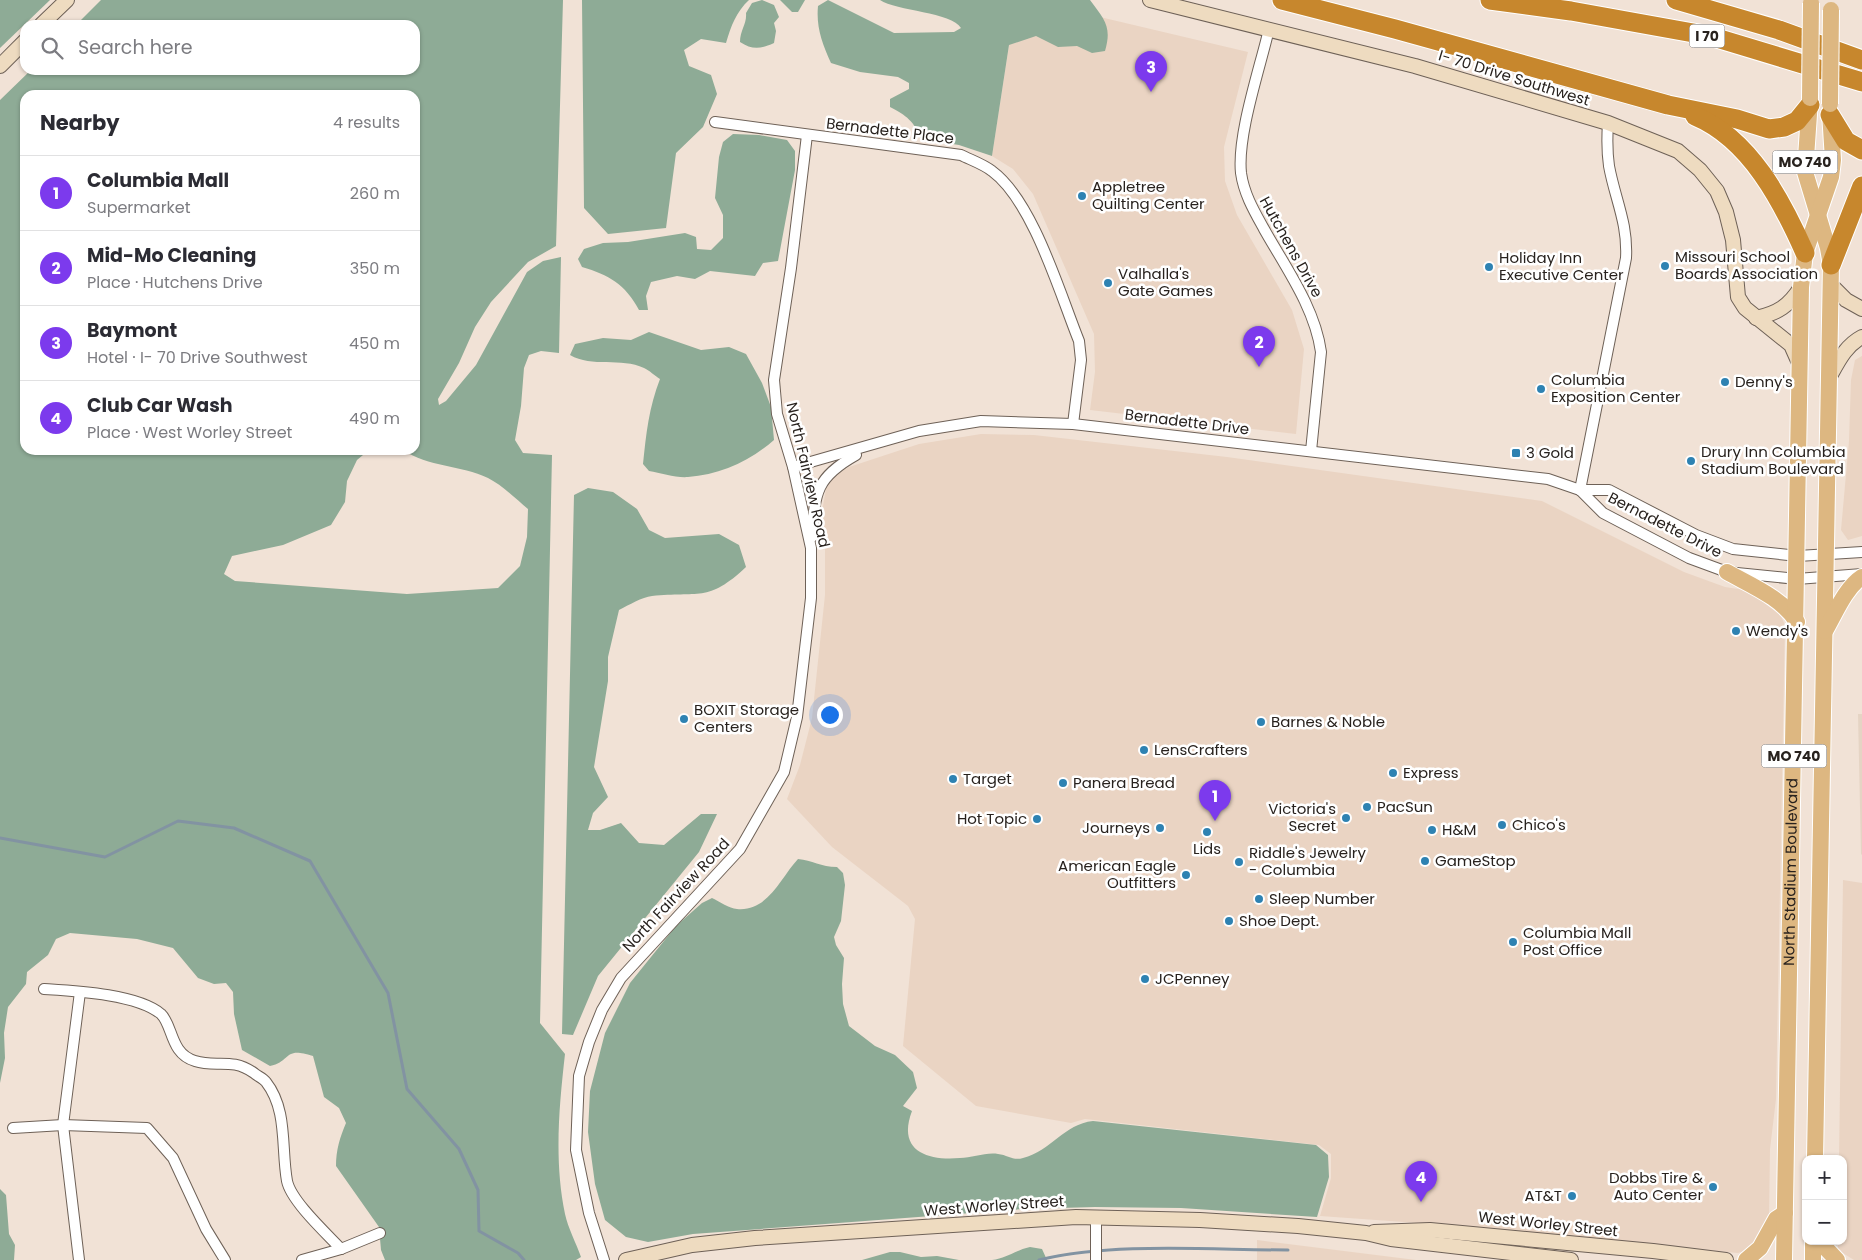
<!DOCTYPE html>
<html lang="en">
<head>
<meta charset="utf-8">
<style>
  body { margin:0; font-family:Poppins,sans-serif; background:#f7f7f7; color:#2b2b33 }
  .controls { position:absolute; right:15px; bottom:15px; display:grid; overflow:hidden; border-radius:10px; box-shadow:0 1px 4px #0004 }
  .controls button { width:45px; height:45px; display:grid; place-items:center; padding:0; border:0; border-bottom:1px solid #e1e1e2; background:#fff; color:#2b2b33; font:25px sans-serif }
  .you { position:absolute; left:829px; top:714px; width:18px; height:18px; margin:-12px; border:4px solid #fff; border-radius:50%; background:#1a73e8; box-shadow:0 0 0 8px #1a73e833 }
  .badge { display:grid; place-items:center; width:32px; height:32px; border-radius:50%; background:#7c3aed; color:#fff; font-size:16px; font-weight:700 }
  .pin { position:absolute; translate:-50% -41px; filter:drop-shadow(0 1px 2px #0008) }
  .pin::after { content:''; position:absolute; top:26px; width:18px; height:15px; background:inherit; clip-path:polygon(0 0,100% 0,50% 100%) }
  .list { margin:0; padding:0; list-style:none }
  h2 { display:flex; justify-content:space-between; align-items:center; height:65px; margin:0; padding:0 20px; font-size:21px }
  h2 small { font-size:16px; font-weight:400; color:#7c7c81 }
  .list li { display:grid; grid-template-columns:32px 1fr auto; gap:15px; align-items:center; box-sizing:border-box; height:75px; padding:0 20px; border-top:1px solid #e1e1e2 }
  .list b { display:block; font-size:19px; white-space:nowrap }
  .list p { margin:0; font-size:16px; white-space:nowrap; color:#7c7c81 }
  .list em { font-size:16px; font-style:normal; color:#7c7c81 }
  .icon { flex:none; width:28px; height:28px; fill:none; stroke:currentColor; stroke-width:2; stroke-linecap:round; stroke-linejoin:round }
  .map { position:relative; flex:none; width:1862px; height:1260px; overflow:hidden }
  .search { position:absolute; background:#fff; box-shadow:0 1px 4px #0004; left:20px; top:20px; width:400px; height:55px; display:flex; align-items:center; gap:12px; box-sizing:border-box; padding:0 18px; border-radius:15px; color:#7c7c81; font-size:19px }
  .panel { position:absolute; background:#fff; box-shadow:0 1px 4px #0004; left:20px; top:90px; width:400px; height:365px; border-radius:15px }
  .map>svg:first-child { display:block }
</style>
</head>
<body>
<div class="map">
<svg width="1862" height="1260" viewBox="0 0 1862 1260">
  <rect width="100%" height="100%" fill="#f1e2d6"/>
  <!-- built -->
  <g fill="#ead4c3">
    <path d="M1016 0H1028L1248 52 1224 147 1225 181 1237 215 1292 310 1304 349 1296 434 1090 410 1095 372 1094 334 1033 194 1013 169 992 156Z"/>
    <path d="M1862 356V536L1848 540 1841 530 1849 441 1851 380 1855 360Z"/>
    <path d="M981 434 1034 435 1227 457 1542 501 1684 572 1725 587 1751 591 1780 614 1785 625 1776 1099 1770 1149 1769 1220 1751 1249 1738 1253 1474 1227 1320 1216 1331 1178V1154L1319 1145 1085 1119 1071 1123 976 1106 903 1046 915 919 908 906 832 847 787 799 800 765 812 718 825 595V544L821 517 826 489 835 475 849 467 919 444Z"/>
    <path d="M1843 880 1862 883V1260H1854L1838 1250V1241H1843V1159H1839Z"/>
    <path d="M1257 1240 1416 1260H1257Z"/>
  </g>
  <!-- education -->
  <path fill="#e5d4c4" d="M1858 714H1862V855L1861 854Z"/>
  <!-- forest -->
  <g fill="#8eab96" fill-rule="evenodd">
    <path d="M0 0H50L0 48Z"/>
    <path d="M101 0H563L556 246 528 262 491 302 475 327 459 363 438 399 439 405 446 401 476 365 527 272 543 261 561 257 559 353 541 351 529 355 524 368 521 406 515 440 523 453 552 455 540 1023 565 1054C559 1107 554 1161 565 1214 568 1228 576 1243 581 1257L576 1260H385L381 1250 379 1227 336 1166C336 1150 340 1137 346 1123L339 1108 324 1097 313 1056C283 1046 292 1061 270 1066L242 1050 234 1014 233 992 226 983 214 984 198 978 173 948 137 939 70 933 56 939 48 955 27 972 26 984 8 1007 4 1033 5 1058 0 1083V100L31 70H415V25H76ZM25 95H415V450H403C428 467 461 465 488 478 502 485 516 499 528 509L527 537 520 566 498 588 407 594 235 581 224 574 232 556 283 545 331 525 345 502 347 481 357 460 369 450H25Z"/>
    <path d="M582 0H749C736 12 731 26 726 43L701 39 684 50 689 66 711 75 717 94 703 127 676 153 666 228 608 234 584 208Z"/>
    <path d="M762 0 774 5 779 17 774 23 776 31 774 43C761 49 752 50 740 42 740 30 747 24 746 13L752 3Z"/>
    <path d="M780 0H805L798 12H792Z"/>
    <path d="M828 0 894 33 954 32 961 28C952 12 896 11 880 0H1090C1105 20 1112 27 1105 51L1092 53 1077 46 1058 47 1036 36 1009 45 992 156 959 145 921 139C915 122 906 115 890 107V99L909 89V83L898 77 860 72 831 63C822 43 816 27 818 6Z"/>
    <path d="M733 134 759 135 787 140 795 151V170L778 261 763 263 755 276 710 271 695 279 677 276 651 282 646 296 648 310H639C625 284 609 275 582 267L578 259 584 249 603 243 628 242 685 233 696 237 697 249 711 250 723 238V215L715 198 719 157 723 142Z"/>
    <path d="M649 332 701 350 729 347 746 354 762 383 771 407 774 440C750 461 720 475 688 477 676 478 661 473 649 471L643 464C646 434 649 407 660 379 655 376 649 370 644 368 621 357 592 368 570 355L575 344 603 338 631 340Z"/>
    <path d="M588 488 613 492 637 509 649 530 665 538 719 534 739 545 746 567C708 603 698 591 652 596 642 597 629 605 619 610L608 657V681L594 767 608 797 593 813 588 830H600L621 823 639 843 664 845 701 814H717L699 852 598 976 573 1035 562 1034 574 495Z"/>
    <path d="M798 859C812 860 821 867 837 867L843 873 845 885 841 921 834 937 836 945 844 958 842 984 843 1004 849 1026 875 1046 895 1055 913 1072 917 1088 903 1106 912 1111C897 1150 926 1161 960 1158 972 1158 986 1152 998 1154 1008 1155 1013 1161 1023 1158 1051 1151 1064 1124 1093 1121L1316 1145 1328 1155 1329 1177 1317 1217 1181 1208 1095 1207 1024 1209 693 1234 648 1242 626 1237 605 1220 595 1184 588 1132 590 1091 605 1033 630 983 676 926 702 903 712 898C720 902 729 908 737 909 768 912 781 877 798 859Z"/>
    <path d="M0 1189 6 1195 9 1234 15 1245 14 1260H0Z"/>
    <path d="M1030 1247 1042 1249 1047 1260H992C1007 1258 1016 1250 1030 1247Z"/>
    <path d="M890 1252H900L921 1257 937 1256 959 1260H862Z"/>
  </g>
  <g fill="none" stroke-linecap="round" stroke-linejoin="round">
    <!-- stream -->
    <g stroke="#8293a2" stroke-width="3">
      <path d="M0 838 105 857 178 821 234 828 310 861 388 993 407 1089 459 1149 478 1190 479 1231 518 1253 524 1260"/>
      <path d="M1039 1260C1114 1242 1210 1250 1288 1250"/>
    </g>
    <!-- street casing -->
    <g stroke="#6e6157" stroke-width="12">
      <g id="street">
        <path d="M1269 29C1260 68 1237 135 1241 173 1244 194 1254 211 1264 229 1286 268 1315 308 1321 352L1311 451"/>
        <path d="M715 122 961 155C971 160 983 164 992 171 1033 201 1060 294 1079 341L1081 360 1073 424"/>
        <path d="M793 467 919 431 981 421 1073 424 1548 479 1580 490H1609L1696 535 1733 549 1798 556 1862 552"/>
        <path d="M1580 490 1626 258C1628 223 1615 199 1609 166 1607 152 1607 138 1608 123"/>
        <path d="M1580 490 1603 513 1689 558 1727 572 1797 579 1862 574"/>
        <path d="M812 537C815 493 815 478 856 455"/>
        <path d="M44 989C75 991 137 994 161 1014 173 1025 170 1054 195 1061 217 1068 231 1057 254 1073 257 1076 263 1078 266 1082 288 1110 281 1148 287 1181 291 1201 327 1234 341 1249"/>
        <path d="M13 1128 63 1125 147 1128 173 1158 206 1229 225 1260"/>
        <path d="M79 1260 63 1125 80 992"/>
        <path d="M302 1260 341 1249 380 1233"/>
        <path d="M604 1260 589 1213 576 1150 579 1076 589 1042 602 1010 621 978 740 849 784 772 797 717 811 598V548L793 467 777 414 774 380 791 268 807 135"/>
        <path d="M1096 1260V1217"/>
      </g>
    </g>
    <!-- secondary casing -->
    <g stroke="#6e6157" stroke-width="16">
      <g id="secondary">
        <path d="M1150 0 1415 66 1608 123 1678 151 1700 170 1717 191 1726 212 1733 240 1738 297 1745 308 1791 345 1799 363"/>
        <path d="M41 25 67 0"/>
        <path d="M0 66 25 41"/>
        <path d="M1831 285 1846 300 1862 309"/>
        <path d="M1756 318C1778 313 1789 306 1801 287"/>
        <path d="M1829 378C1838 362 1845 346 1862 337"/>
        <path d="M1374 1232 1430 1230 1653 1251 1726 1260"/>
        <path d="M626 1260 692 1245 755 1238 1076 1217 1200 1220 1298 1226 1366 1233 1391 1239 1571 1260"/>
      </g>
    </g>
    <!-- primary casing -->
    <g stroke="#fff" stroke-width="18">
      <g id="primary">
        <path d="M1810 100 1805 172 1828 248 1831 265 1815 1159"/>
        <path d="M1727 572C1752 586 1782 598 1797 622"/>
        <path d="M1825 631C1835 614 1845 588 1862 577"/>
        <path d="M1819 1241 1837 1260"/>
        <path d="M1746 1260 1760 1248 1776 1219 1785 1213"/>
        <path id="s1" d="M1784 1260 1801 287 1805 253 1831 177 1833 160 1830 112"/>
        <path d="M1813 1260V1241"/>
      </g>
    </g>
    <!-- highway casing -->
    <g stroke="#fff" stroke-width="21">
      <g id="highway">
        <path d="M1282 0 1395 29 1668 105 1737 119 1769 129 1784 127 1797 121 1810 105"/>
        <path d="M1490 0 1571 11 1710 36 1862 82"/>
        <path d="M1676 0 1779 30 1862 60"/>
        <path d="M1830 115 1846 141 1862 150"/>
        <path d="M1695 116C1750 139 1782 201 1805 253"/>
        <path d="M1831 265 1862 186"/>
      </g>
    </g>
    <!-- street -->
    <use href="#street" stroke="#fff" stroke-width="10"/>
    <!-- secondary -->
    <use href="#secondary" stroke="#eedbc0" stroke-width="14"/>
    <!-- primary -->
    <use href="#primary" stroke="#ddb781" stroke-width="16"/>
    <!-- highway -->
    <use href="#highway" stroke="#c7872d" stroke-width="19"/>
    <!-- primary-bridge casing -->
    <g stroke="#fff" stroke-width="18" stroke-linecap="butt">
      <g id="primary-bridge">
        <path d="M1810 98 1811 3"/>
        <path d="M1830 104 1831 10"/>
      </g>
    </g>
    <!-- primary-bridge -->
    <use href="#primary-bridge" stroke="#ddb781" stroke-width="16"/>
  </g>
  <!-- markers -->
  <g fill="#2e82b2" stroke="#fff" stroke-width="2">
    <circle cx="1082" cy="196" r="5"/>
    <circle cx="1665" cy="266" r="5"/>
    <circle cx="1489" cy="267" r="5"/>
    <circle cx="1108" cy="283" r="5"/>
    <circle cx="1725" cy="382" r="5"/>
    <circle cx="1541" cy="389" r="5"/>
    <rect x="1511" y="448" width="10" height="10" rx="2.5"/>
    <circle cx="1691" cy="461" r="5"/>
    <circle cx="1736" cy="631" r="5"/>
    <circle cx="684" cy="719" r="5"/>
    <circle cx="1261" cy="722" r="5"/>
    <circle cx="1144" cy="750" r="5"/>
    <circle cx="1393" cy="773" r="5"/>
    <circle cx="953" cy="779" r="5"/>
    <circle cx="1063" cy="783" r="5"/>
    <circle cx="1367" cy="807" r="5"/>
    <circle cx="1346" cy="818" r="5"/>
    <circle cx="1037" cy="819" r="5"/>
    <circle cx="1502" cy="825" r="5"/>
    <circle cx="1160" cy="828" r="5"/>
    <circle cx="1432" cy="830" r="5"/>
    <circle cx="1207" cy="832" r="5"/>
    <circle cx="1425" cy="861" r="5"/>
    <circle cx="1239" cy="862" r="5"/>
    <circle cx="1186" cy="875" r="5"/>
    <circle cx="1259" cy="899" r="5"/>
    <circle cx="1229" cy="921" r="5"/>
    <circle cx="1513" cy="942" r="5"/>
    <circle cx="1145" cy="979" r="5"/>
    <circle cx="1713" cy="1187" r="5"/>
    <circle cx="1572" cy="1196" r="5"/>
  </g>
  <g text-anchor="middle" stroke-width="5" stroke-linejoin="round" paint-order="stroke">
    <!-- shield labels -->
    <g fill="#fff" stroke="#686462" stroke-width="1">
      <rect x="1689.5" y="24.5" width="35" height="23" rx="4"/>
      <rect x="1772.5" y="150.5" width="65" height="23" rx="4"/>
      <rect x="1761.5" y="744.5" width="65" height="23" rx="4"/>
    </g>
    <g font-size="14" font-weight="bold" fill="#28221e">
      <text x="1707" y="41">I 70</text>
      <text x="1805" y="167">MO 740</text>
      <text x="1794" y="761">MO 740</text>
    </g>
    <!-- street labels -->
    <g font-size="15" fill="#28221e" stroke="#fff">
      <text transform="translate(1514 78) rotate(17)" y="5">I- 70 Drive Southwest</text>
      <text transform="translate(890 131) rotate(7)" y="5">Bernadette Place</text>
      <text transform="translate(1291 247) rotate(61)" y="5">Hutchens Drive</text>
      <text transform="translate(1187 422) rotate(7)" y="5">Bernadette Drive</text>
      <text transform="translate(808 475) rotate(77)" y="5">North Fairview Road</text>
      <text transform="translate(1665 525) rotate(27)" y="5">Bernadette Drive</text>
      <text dy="5" stroke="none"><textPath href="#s1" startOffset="388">North Stadium Boulevard</textPath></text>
      <text transform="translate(676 895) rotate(-47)" y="5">North Fairview Road</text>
      <text transform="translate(994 1206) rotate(-4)" y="5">West Worley Street</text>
      <text transform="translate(1548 1224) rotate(6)" y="5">West Worley Street</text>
    </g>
    <!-- poi labels -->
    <g font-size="15" fill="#28221e" stroke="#fff" text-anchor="start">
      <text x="1092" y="192">Appletree<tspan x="1092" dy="17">Quilting Center</tspan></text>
      <text x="1675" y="262">Missouri School<tspan x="1675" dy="17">Boards Association</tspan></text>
      <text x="1499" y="263">Holiday Inn<tspan x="1499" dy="17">Executive Center</tspan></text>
      <text x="1118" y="279">Valhalla's<tspan x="1118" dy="17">Gate Games</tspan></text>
      <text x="1551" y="385">Columbia<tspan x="1551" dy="17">Exposition Center</tspan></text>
      <text x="1735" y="387">Denny's</text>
      <text x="1701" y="457">Drury Inn Columbia<tspan x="1701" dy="17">Stadium Boulevard</tspan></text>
      <text x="1526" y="458">3 Gold</text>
      <text x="1746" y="636">Wendy's</text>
      <text x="694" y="715">BOXIT Storage<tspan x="694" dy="17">Centers</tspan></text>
      <text x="1271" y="727">Barnes &amp; Noble</text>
      <text x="1154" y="755">LensCrafters</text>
      <text x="1403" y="778">Express</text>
      <text x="963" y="784">Target</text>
      <text x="1073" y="788">Panera Bread</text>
      <text x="1377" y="812">PacSun</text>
      <text x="1336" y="814" text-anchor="end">Victoria's<tspan x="1336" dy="17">Secret</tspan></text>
      <text x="1027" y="824" text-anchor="end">Hot Topic</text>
      <text x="1512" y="830">Chico's</text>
      <text x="1150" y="833" text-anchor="end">Journeys</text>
      <text x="1442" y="835">H&amp;M</text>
      <text x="1207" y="854" text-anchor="middle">Lids</text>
      <text x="1249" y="858">Riddle's Jewelry<tspan x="1249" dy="17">- Columbia</tspan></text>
      <text x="1435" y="866">GameStop</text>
      <text x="1176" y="871" text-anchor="end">American Eagle<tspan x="1176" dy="17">Outfitters</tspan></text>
      <text x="1269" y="904">Sleep Number</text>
      <text x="1239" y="926">Shoe Dept.</text>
      <text x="1523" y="938">Columbia Mall<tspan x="1523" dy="17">Post Office</tspan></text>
      <text x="1155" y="984">JCPenney</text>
      <text x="1703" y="1183" text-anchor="end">Dobbs Tire &amp;<tspan x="1703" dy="17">Auto Center</tspan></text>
      <text x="1562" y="1201" text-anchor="end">AT&amp;T</text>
    </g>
  </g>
</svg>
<div class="controls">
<button>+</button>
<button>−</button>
</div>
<div class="you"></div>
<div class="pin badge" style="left:1215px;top:821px">1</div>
<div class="pin badge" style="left:1259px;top:367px">2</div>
<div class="pin badge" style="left:1151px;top:92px">3</div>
<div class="pin badge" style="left:1421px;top:1202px">4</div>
<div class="search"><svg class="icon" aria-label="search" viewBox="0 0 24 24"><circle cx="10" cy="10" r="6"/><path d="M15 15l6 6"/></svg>Search here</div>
<section class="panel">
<h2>Nearby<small>4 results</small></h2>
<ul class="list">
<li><span class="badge">1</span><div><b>Columbia Mall</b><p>Supermarket</p></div><em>260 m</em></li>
<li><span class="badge">2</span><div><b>Mid-Mo Cleaning</b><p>Place · Hutchens Drive</p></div><em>350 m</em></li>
<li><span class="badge">3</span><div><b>Baymont</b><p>Hotel · I- 70 Drive Southwest</p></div><em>450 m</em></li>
<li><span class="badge">4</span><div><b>Club Car Wash</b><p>Place · West Worley Street</p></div><em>490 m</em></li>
</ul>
</section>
</div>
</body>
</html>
